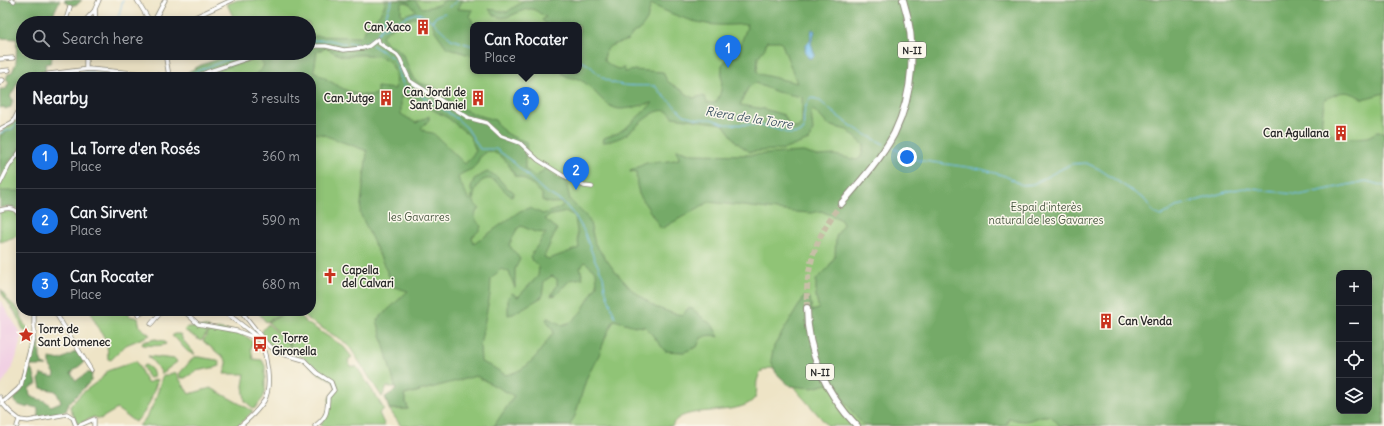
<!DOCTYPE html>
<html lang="en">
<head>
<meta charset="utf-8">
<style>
  body { margin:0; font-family:Delius,sans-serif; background:#20242c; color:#f1f3f6 }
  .controls { position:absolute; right:12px; bottom:12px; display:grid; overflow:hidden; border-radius:8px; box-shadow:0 2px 10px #0003 }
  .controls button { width:36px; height:36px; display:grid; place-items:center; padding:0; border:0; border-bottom:1px solid #363941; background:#171b24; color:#f1f3f6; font:20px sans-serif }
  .you { position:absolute; left:907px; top:157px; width:14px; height:14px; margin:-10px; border:3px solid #fff; border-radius:50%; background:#1a73e8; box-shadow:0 0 0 6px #1a73e833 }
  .badge { display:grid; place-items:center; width:26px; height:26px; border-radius:50%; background:#1a73e8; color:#fff; font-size:13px; font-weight:700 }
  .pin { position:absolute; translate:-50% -33px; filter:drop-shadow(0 1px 2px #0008) }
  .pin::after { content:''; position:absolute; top:21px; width:14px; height:12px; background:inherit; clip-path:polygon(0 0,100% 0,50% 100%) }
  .popup { position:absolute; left:470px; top:22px; width:112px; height:52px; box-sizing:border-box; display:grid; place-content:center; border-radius:8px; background:#171b24; filter:drop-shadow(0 1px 3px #0005); font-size:13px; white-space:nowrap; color:#9ea1a6 }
  .popup b { font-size:15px; color:#f1f3f6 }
  .popup::after { content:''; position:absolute; left:50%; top:100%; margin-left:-8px; border:8px solid transparent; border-top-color:#171b24 }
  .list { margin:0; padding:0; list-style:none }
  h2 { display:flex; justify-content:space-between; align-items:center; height:52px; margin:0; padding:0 16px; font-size:17px }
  h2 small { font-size:13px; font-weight:400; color:#9ea1a6 }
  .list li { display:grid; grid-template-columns:26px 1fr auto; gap:12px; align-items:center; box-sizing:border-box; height:64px; padding:0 16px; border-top:1px solid #363941 }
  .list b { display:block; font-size:15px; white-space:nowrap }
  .list p { margin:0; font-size:13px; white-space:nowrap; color:#9ea1a6 }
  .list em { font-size:13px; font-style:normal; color:#9ea1a6 }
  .icon { flex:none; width:22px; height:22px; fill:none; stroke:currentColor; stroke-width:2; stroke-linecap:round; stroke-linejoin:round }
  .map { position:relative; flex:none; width:1384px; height:426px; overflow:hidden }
  .search { position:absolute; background:#171b24; box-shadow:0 2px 10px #0003; left:16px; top:16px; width:300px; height:44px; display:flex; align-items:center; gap:10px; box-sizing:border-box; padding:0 14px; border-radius:22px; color:#9ea1a6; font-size:15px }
  .panel { position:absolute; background:#171b24; box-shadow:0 2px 10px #0003; left:16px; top:72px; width:300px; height:244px; border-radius:16px }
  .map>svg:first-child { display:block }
</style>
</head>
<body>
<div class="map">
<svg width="1384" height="426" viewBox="0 0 1384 426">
  <rect width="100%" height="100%" fill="#fbf7ec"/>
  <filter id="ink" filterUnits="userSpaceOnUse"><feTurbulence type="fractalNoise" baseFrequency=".025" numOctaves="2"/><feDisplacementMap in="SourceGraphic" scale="8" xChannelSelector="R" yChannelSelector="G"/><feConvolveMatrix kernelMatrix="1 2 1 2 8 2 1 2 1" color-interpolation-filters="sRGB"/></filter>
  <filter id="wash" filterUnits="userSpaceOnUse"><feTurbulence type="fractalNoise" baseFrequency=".012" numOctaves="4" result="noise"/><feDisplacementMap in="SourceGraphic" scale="16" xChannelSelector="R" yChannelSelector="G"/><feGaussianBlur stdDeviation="0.9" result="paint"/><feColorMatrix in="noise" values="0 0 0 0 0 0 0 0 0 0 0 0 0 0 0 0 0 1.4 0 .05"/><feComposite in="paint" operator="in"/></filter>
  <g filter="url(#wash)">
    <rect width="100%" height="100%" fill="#eee4c6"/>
    <!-- built -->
    <path fill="#f1d0e3" d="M0 300 22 335 16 358 11 370 0 387Z"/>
    <!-- green -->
    <g fill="#90c476" stroke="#5e7850" fill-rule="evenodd">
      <path d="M238 0H1384V426H828L797 391 785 375 778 369 769 368 760 372C759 375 758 378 757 381 756 386 758 394 754 399 738 418 680 403 672 426H401L389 409H408L404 395 420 391 401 387H387L382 397 351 349 343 341 309 320 299 311H311V77H202L251 54 309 53V23H236L227 4ZM473 25H579V71H473ZM1339 273H1369V411H1339Z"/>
      <path d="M21 113V199L0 197V135L3 130 12 124Z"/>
      <path d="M5 210 15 211C20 218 22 223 19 232L20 235 1 242 0 241V211Z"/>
      <path d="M1 289 8 300 19 310 24 324 29 329 28 331H24L15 312 2 294Z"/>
      <path d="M91 311H129V316L138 318 140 327 150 335 126 345 111 360 108 359 107 342 93 318Z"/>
      <path d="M257 311H288L266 322Z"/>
      <path d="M290 311H294L307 323 343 346 352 357 348 360 350 366 357 367 384 409 379 413 385 426H320L330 408 329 398 335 391 336 387 332 380 318 373 303 357 287 354 291 345 268 322Z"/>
      <path d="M268 324 290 345 286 354C276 351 263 342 262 331Z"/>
      <path d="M187 327H209L208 332 201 341 184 330Z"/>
      <path d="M217 329C230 331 243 332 253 342L251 348 253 359 262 360 265 366V392L263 398 254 409 245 401 243 386 245 374H224L227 364 225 359 203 341 210 331 214 332Z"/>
      <path d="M174 334H180L183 340 195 354C185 354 181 341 172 336Z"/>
      <path d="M155 339 164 341 166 344C159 347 150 345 142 345L143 342Z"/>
      <path d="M148 356 175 359 177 362 166 370 164 373H161L160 370Z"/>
      <path d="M194 357H199L217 360 219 361 220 366 217 367 196 371 185 378H181L179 374Z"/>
      <path d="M136 361 147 383 158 379C152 394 149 412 135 422L117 409 100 419 94 417 78 424 70 408 71 405 82 393 101 379 107 371Z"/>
      <path d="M145 365C150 367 154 371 154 377L149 378C145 375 146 370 142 367Z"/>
      <path d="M175 372 189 394 211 388 253 411 238 426H139C153 412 157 395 162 377Z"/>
    </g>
    <!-- forest -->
    <g fill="#74aa67" stroke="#506a49" fill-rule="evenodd">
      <path d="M0 0H60L49 23H23V53H54L50 63 45 64 46 73 37 76 34 71 27 77 22 76 21 77 10 97 13 99 11 107 5 109 4 107 0 108V89H6L9 82 6 79 8 74 12 72 16 63 17 39 0 38Z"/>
      <path d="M64 0H82L78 4 70 6Z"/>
      <path d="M385 0H415L422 8C431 7 439 6 445 0H469L462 1 458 9 473 10 470 16 474 25 473 55C464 55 453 48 447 48L435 31 431 21 423 16C408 18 392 26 382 36 387 47 390 43 398 49 407 56 409 76 416 81 421 85 430 85 436 88 442 91 447 98 452 102 465 112 480 116 495 120 502 133 514 138 527 142L525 159V169L536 177 546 168C552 174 557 181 566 181L570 200 589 219 595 244 614 270 631 289 655 307 672 313 683 315 688 308 693 309 706 321 712 324 719 337C712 334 708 335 701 338L697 347 684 352 665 351 646 327 635 326 614 320 606 336 599 355 587 377 575 416 569 426H494L514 396 476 376 404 395 408 409H389L385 397 396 390 377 320 408 291 394 287 360 213 367 151 321 134 311 133V77H251L261 70 264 65C258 55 255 60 245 62L244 61 199 77H183L188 72 201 65 234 53H309V36L360 37C364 34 364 30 367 27 374 21 386 9 385 0ZM405 2 409 3 416 11 404 15H401V4ZM326 48C331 50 337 55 343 56 347 57 353 55 358 55 385 54 398 60 395 89L377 87V94C354 100 332 82 314 71L317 51ZM401 96 413 99 448 118 470 136 476 151 465 164 433 133 426 132 421 128 429 120V116L416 123 401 114ZM488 151C502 153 509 164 515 176 526 178 534 186 542 194V200C550 205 554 202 563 203V205L558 209 543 214 529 208 520 211 474 244 472 237C492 221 471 227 476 212L480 209C478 207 475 205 474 202 472 192 481 174 493 180 500 183 504 193 512 196L514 193C512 189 509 190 506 187 500 180 497 175 487 172L474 179 471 188 472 199 470 200 468 198 458 178 461 174 472 169 476 165 480 157ZM567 212 575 216 579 248 549 259 544 257 557 229 545 219 548 216ZM521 226 535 232 546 233 533 252 530 258 539 267 538 276 518 297 512 293 508 297V315L513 314 542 297 544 281 552 276 557 279V285L551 296 556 295 570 280 583 278 580 268 585 262 596 272 597 285 581 312 571 322 562 325 548 318 546 319 554 332C538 352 532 369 506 375L491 366 481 362 480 345 490 295 491 279 501 269 509 272 515 288V269L520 259 509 245 517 229Z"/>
      <path d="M525 0H1384V93L1363 99C1346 89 1341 91 1324 100 1324 109 1321 118 1322 127L1340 139 1368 137 1377 132H1384V426H1060L1051 416C1029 415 1034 426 1009 418L1006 426H865L857 418 832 383 812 388 790 386 776 373 771 360 774 346 804 297 810 298 812 311 819 309 816 297V280L829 267 835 256 836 237 843 224 840 219 821 211 811 213 794 212 709 202 661 229 639 194 637 185 636 171 630 172V171L646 163 669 161 679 159 677 149 693 154 749 155 803 152 817 156 835 155 857 160 861 157 864 145 847 130 828 125 818 114 813 110 811 112 813 130 809 140 785 149 750 152 737 143 723 124 673 117C662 98 638 126 627 134 621 138 610 142 603 142L604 138 618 133 628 126 653 103C643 104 632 109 622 109 605 110 595 88 582 81 574 75 570 82 560 71H579V25H547L542 20 546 17C541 15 537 10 532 9 517 8 502 29 489 9L507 12ZM651 4C668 13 688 21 707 24 721 26 735 25 748 24L739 49 740 54 738 56 728 58 722 65C721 78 724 93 715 103H707L705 97 702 96 693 98 667 81 663 72 634 70 625 72 624 68 618 69 611 66 605 61 604 59 606 51 610 46 628 40 634 32 639 31 647 20ZM768 41H779L782 44 797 83 759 74 757 71 758 57 765 48 766 44ZM755 83 777 92 802 97V123L797 128 790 126 784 115 764 109 740 105 748 88ZM1339 273H1369V411H1339Z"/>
      <path d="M21 114V147L8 162 0 176V136L14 128Z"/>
      <path d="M0 191H21V210L9 206 0 208Z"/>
      <path d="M39 338 40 358 42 364 47 366H29L36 339Z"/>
      <path d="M77 351 84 362 71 373 76 381 87 373H92L91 381 69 403 66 411 38 418V408L29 406 28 408 19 405 13 400 22 390 29 368 33 371 37 384 29 388 30 396C39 401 44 398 51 406L61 402 56 391 41 388 39 380 41 374 54 377 55 374 50 366V358L60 360Z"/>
    </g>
    <!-- water -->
    <path fill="#76c0ef" stroke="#50768d" d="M812 29 815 31 811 43 815 55 812 58H808L805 50 806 44 810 41Z"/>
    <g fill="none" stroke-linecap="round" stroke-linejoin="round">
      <!-- stream -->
      <g stroke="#76c0ef" stroke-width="1">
        <path d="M449 7 458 0"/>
        <path d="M432 21 437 16 445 13"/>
        <path d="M113 23 119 15 123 0"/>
        <path d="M381 30 408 16 416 13 421 14 432 21 451 39 473 46"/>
        <path d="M309 41 329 40 341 43 358 44 367 42 373 38 380 31 392 0"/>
        <path d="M372 45 393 58 398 66 401 79 404 86 436 104 456 118 467 128 480 149H496L511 160 544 191 564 203 575 216 583 229 594 258 603 276 605 289 615 317"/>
        <path d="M579 61C591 63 595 73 605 79 619 88 639 85 655 86L662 94 684 115 699 119H711L725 124 756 125 773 128 790 134 800 133 804 129C803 118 803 107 811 98 819 98 823 104 829 109 847 124 863 134 884 144"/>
        <path d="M49 77 90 71 137 77"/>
        <path d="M186 77 192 73 245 53"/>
        <path d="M0 133 12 129 21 120"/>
        <path d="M889 146 917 160 981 169 1005 176 1022 185 1033 184 1071 164 1086 163 1099 169 1144 199 1148 204 1153 213 1161 216 1178 206 1233 190 1245 188 1300 195 1366 181 1384 186"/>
      </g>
    </g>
  </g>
  <g filter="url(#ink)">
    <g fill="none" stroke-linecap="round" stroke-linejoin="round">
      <!-- highway-tunnel -->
      <path stroke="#c7bfa7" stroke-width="6" stroke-dasharray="6 3" stroke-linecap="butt" d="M807 308C805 267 816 236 841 204"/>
      <!-- street casing -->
      <g stroke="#8c8878" stroke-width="5">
        <g id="street">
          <path d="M12 0 14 1"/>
          <path d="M137 0 151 23"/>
          <path d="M65 23 70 7"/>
          <path d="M83 23 95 10"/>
          <path d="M96 23 95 9 99 0"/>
          <path d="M153 23 165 0"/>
          <path d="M182 23 232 0"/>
          <path d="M309 46H326L344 50 363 48 369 46 378 39 379 43 397 55 400 59 410 81 469 118 487 123 501 136 520 143 538 160 562 175 584 186 592 187"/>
          <path d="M86 53V69"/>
          <path d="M165 53 169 76"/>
          <path d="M0 59 13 58"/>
          <path d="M0 71 9 70"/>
          <path d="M39 77 49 74 89 69 177 77"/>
          <path d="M195 77 207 72 264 53"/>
          <path d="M0 80H3L0 83"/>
          <path d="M0 129 13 122 21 106"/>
          <path d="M0 184 9 166 21 150"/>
          <path d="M0 210C10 207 16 208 21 217"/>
          <path d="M57 311V315L60 320 91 370"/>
          <path d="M184 311 198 324 237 331 261 340"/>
          <path d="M224 311 256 336"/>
          <path d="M241 311 267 344 279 353 304 360 317 373 331 382 334 390 328 397C327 412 328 416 315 426"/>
          <path d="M138 315 145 311"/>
          <path d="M151 324 162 311"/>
          <path d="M0 397 2 403 10 412 20 420 28 421 67 414 73 418 76 426"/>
          <path d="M2 403 18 389 21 385 34 334V311"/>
          <path d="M17 426 19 420"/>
          <path d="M78 426 94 419V426"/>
          <path d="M240 426C249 419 258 410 264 401 273 386 266 355 261 340"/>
        </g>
      </g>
      <!-- highway casing -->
      <g stroke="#8c8878" stroke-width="8">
        <g id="highway">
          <path d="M841 204C860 182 880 160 894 134 914 93 917 43 903 0"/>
          <path d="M807 308C807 353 826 394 857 426"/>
        </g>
      </g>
      <!-- street -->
      <use href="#street" stroke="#fff" stroke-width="3.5"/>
      <!-- highway -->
      <use href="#highway" stroke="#fff" stroke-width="6"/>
    </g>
  </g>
  <!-- icons -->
  <defs>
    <g id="building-bare" transform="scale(1.2)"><path d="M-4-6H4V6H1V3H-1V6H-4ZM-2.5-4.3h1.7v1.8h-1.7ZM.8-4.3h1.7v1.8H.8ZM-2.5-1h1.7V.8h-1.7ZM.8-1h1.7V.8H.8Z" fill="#c8321e" stroke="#fbf7ec" stroke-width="2.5" paint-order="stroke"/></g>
    <g id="church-bare" transform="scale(1.2)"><path d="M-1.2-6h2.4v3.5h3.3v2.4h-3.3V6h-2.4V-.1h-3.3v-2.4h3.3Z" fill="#c8321e" stroke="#fbf7ec" stroke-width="2.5" paint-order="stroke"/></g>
    <g id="sight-bare" transform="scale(1.2)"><path d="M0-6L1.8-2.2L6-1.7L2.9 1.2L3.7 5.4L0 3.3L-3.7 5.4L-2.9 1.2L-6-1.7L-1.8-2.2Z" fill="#c8321e" stroke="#fbf7ec" stroke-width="2.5" paint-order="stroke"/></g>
    <g id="bus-bare" transform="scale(1.2)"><path d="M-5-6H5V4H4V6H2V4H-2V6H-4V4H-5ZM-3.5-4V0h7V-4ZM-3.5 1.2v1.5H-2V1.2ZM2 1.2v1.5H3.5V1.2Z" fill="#c8321e" stroke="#fbf7ec" stroke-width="2.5" paint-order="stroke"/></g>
  </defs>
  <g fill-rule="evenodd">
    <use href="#building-bare" x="423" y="27"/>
    <use href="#building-bare" x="386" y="98"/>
    <use href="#building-bare" x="478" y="98"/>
    <use href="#building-bare" x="1341" y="133"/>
    <use href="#church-bare" x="330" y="276"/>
    <use href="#building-bare" x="1106" y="321"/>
    <use href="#sight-bare" x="26" y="335"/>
    <use href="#bus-bare" x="260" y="344"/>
  </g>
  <g text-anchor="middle" stroke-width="3" stroke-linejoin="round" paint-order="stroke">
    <!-- shield labels -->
    <g fill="#fbf7ec" stroke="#696865" stroke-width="1">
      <rect x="898" y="42" width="28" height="16" rx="3"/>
      <rect x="806" y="364" width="28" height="16" rx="3"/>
    </g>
    <g font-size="10" font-weight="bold" fill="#2b2b2b">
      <text x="912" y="54">N-II</text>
      <text x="820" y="376">N-II</text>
    </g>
    <!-- poi labels -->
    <g font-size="11" font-weight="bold" fill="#2b2b2b" stroke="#fbf7ec" text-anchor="end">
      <text x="411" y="31">Can Xaco</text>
      <text x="466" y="96">Can Jordi de<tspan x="466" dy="13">Sant Daniel</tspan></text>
      <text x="374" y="102">Can Jutge</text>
      <text x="1329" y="137">Can Agullana</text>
      <text x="342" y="274" text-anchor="start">Capella<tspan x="342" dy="13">del Calvari</tspan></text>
      <text x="1118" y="325" text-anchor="start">Can Venda</text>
      <text x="38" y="333" text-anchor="start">Torre de<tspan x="38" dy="13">Sant Domenec</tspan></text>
      <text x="272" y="342" text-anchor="start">c. Torre<tspan x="272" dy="13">Gironella</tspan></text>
    </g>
    <!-- park labels -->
    <g font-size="11" fill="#495942" stroke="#fbf7ec">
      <text x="1046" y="211">Espai d'interès<tspan x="1046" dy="13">natural de les Gavarres</tspan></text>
      <text x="419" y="221">les Gavarres</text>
    </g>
    <!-- water labels -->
    <g font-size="12" font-style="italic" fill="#425866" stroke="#fbf7ec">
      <text transform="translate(749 118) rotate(9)" y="4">Riera de la Torre</text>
    </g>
  </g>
</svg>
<div class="controls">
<button>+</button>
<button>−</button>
<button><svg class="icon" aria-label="locate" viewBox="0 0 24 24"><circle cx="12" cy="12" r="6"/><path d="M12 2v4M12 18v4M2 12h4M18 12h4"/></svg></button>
<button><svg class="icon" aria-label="layers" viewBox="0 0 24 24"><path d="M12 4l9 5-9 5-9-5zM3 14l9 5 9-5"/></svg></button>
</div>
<div class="you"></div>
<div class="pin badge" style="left:728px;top:68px">1</div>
<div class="pin badge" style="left:576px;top:190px">2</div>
<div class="pin badge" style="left:526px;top:120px">3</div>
<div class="popup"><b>Can Rocater</b>Place</div>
<div class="search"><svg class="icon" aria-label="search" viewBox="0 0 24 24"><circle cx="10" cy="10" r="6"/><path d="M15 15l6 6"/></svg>Search here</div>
<section class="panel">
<h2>Nearby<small>3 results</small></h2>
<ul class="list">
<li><span class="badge">1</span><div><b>La Torre d'en Rosés</b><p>Place</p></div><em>360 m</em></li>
<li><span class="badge">2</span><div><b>Can Sirvent</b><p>Place</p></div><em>590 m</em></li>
<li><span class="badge">3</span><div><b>Can Rocater</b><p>Place</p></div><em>680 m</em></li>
</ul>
</section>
</div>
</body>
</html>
